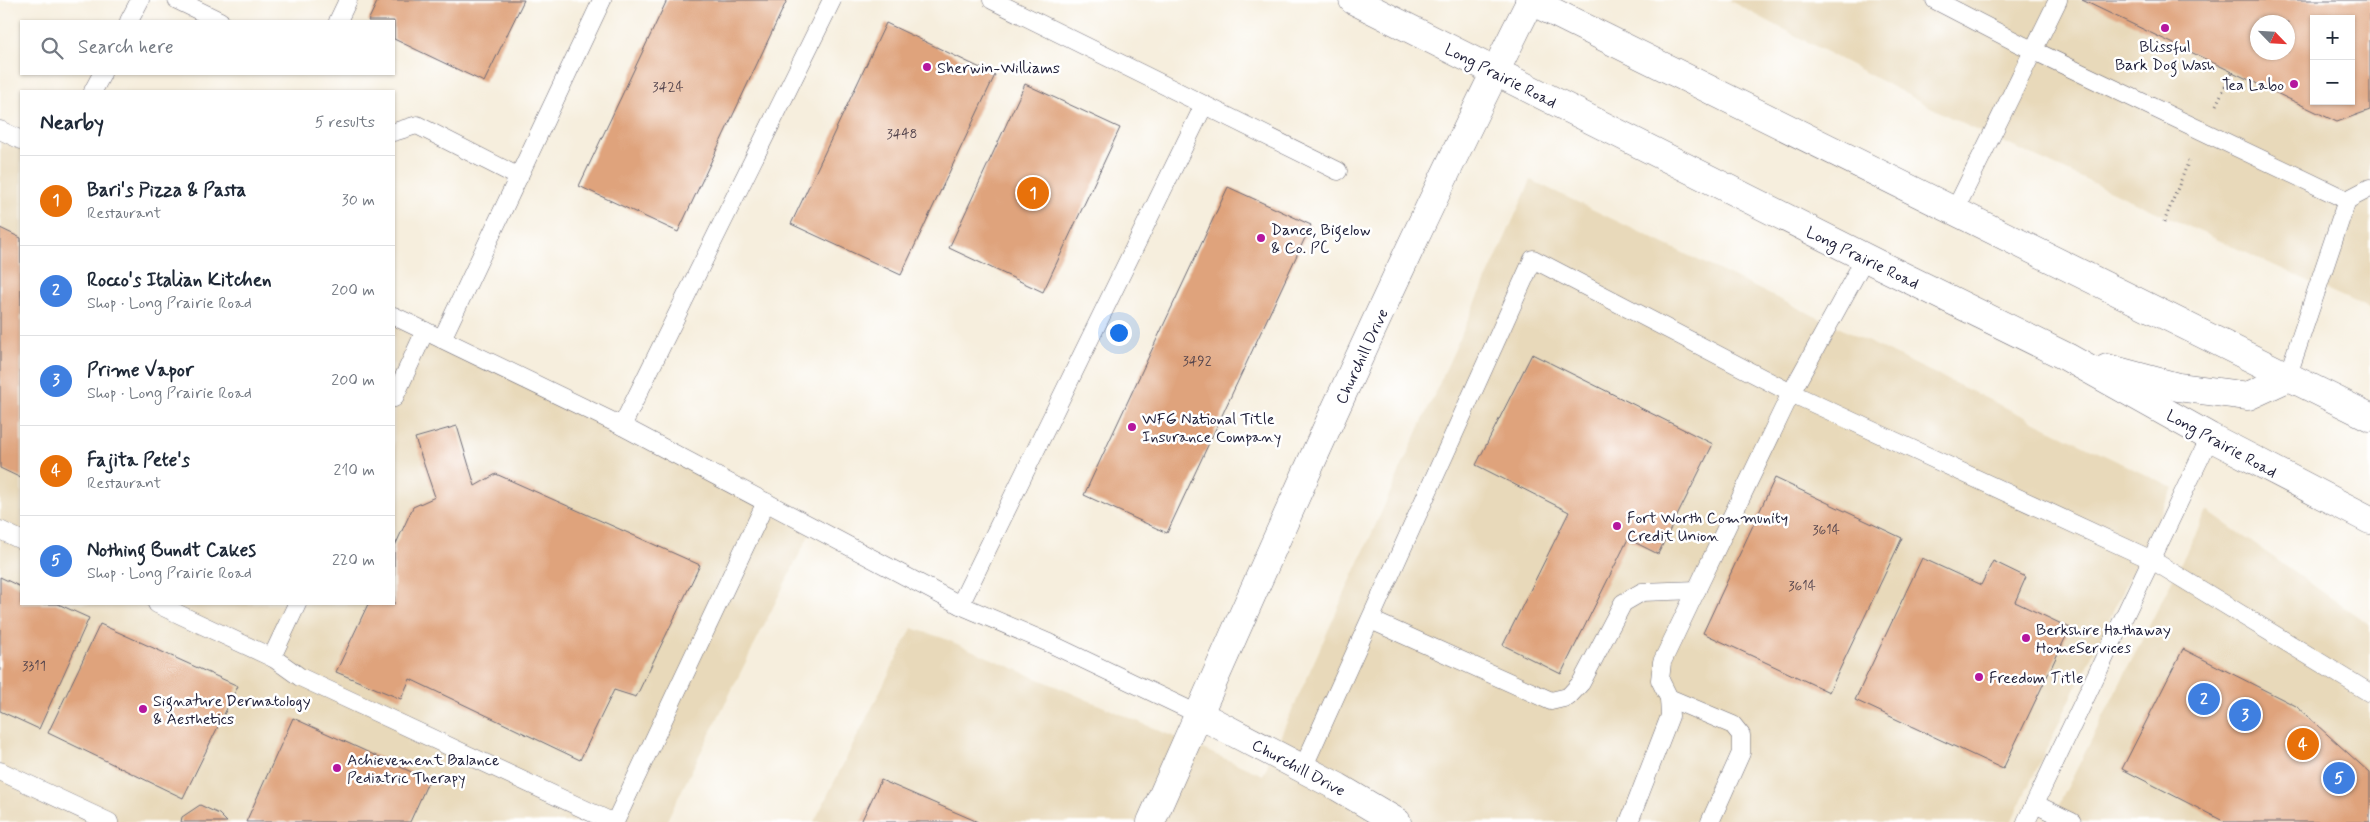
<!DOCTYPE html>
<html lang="en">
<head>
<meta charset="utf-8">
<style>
  body { margin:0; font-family:Mynerve,sans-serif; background:#f6f6f7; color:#1f2937 }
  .controls { position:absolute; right:15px; top:15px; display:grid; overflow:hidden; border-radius:0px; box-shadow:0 1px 4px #0004 }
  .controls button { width:45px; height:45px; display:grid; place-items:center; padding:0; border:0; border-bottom:1px solid #e0e1e3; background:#fff; color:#1f2937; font:25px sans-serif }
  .compass { position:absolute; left:2250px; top:15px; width:45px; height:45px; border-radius:50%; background:#fff; box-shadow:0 1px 4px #0004; rotate:115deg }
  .you { position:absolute; left:1118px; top:332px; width:18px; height:18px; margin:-12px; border:4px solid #fff; border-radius:50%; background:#1a73e8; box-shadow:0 0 0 8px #1a73e833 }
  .badge { display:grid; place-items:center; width:32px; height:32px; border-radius:50%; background:#ea580c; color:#fff; font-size:16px; font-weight:700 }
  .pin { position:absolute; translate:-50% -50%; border:2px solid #fff; box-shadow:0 1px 5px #0006 }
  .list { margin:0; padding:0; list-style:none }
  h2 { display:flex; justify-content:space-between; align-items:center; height:65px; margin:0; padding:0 20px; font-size:21px }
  h2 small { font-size:16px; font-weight:400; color:#747a83 }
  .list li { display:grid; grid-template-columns:32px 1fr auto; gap:15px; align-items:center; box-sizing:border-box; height:90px; padding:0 20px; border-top:1px solid #e0e1e3 }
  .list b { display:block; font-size:19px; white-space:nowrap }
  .list p { margin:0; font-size:16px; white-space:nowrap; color:#747a83 }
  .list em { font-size:16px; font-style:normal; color:#747a83 }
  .icon { flex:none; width:28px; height:28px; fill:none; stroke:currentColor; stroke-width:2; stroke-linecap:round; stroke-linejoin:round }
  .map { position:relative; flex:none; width:2370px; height:822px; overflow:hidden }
  .search { position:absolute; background:#fff; box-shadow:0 1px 4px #0004; left:20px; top:20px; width:375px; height:55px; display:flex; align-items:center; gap:12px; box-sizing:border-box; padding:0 18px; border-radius:0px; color:#747a83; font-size:19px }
  .panel { position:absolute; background:#fff; box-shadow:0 1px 4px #0004; left:20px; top:90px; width:375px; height:515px; border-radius:0px }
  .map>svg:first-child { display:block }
</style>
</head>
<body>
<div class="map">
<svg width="2370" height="822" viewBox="0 0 2370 822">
  <rect width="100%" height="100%" fill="#fff"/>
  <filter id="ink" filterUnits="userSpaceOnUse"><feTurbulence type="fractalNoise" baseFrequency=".02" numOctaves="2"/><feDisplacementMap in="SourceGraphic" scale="10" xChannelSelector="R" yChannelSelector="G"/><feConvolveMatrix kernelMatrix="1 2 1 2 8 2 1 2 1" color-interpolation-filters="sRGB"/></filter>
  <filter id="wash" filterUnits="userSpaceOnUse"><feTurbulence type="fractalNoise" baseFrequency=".0096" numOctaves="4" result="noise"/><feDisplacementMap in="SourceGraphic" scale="20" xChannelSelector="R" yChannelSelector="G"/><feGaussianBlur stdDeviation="1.12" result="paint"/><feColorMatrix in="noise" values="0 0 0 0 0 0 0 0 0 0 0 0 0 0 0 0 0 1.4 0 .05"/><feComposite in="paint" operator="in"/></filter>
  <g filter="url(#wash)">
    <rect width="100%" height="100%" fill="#f6eedd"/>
    <!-- built -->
    <g fill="#e8d9ba" fill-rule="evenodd">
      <path d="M1728 0H2370V309L1961 123ZM2314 19H2351V101H2314ZM2258 22H2288V52H2258Z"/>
      <path d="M0 131 21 141V604H394V318L817 519 666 822H0Z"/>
      <path d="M1531 180 2173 488 2011 822H814L912 628 943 638 1263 775Z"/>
      <path d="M2207 511 2370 625V822H2050Z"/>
    </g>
    <g id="blocks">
      <!-- building -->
      <g fill="#dfa37b" fill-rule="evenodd">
        <path d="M378 0H524L484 82 394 39V21H368Z"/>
        <path d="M667 0H787L678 232 579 186Z"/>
        <path d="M2082 0H2370V110L2337 122ZM2314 19H2351V101H2314ZM2258 22H2288V52H2258Z"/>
        <path d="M886 23 995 75 901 275 791 224Z"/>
        <path d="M1025 84 1120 128 1043 292 949 248Z"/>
        <path d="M1228 187 1311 225 1167 533 1084 495Z"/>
        <path d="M0 228 21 238V478L0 468Z"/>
        <path d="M1532 354 1713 444 1658 554 1628 539 1561 674 1503 645 1569 512 1476 465Z"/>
        <path d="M457 426 475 486 496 474 700 565 636 697 614 690 580 760 410 679 401 699 336 672 368 604H394V548L413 507 435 497 415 438Z"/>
        <path d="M1775 478 1902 538 1829 692 1703 633Z"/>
        <path d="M1922 558 1981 585 1993 561 2026 577 2015 602 2070 628 2003 769 1855 700Z"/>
        <path d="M0 577 21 587V604H58L89 618 39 729 0 711Z"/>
        <path d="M100 624 238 686 183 798 48 733Z"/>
        <path d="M2183 649 2296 706 2370 773V822H2225L2122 769Z"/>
        <path d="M293 718 429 780 410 822H246Z"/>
        <path d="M881 780 978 822H861Z"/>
        <path d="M200 805 219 814 227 822H181L182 817Z"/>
      </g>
    </g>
  </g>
  <g filter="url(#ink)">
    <use href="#blocks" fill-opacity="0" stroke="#6c6974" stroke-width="1"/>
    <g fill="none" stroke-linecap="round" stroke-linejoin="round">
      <!-- lane casing -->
      <g stroke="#6c6974" stroke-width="19">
        <g id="lane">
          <path d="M177 0 220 21"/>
          <path d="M992 0 1338 171"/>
          <path d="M1935 0 2020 44 2347 200 2370 188"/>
          <path d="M129 21 140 0"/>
          <path d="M338 21 348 0"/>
          <path d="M93 91 102 74"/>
          <path d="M0 130 21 140"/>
          <path d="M394 132 417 125 519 177"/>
          <path d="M1954 212 2058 0"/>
          <path d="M1865 258 1791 393 2152 560 2370 693"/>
          <path d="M394 316 622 426 960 605"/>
          <path d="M442 339 602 0"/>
          <path d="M2287 378 2347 200"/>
          <path d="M394 398 425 331"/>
          <path d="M622 426 832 0"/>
          <path d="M0 530 21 540"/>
          <path d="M157 604 273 658"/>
          <path d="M297 604 272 657 300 677 612 822"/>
          <path d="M1371 620 1551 701 1568 697 1581 683 1623 603 1642 592 1697 590"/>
          <path d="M1669 698 1733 725 1741 735V753L1710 822"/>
          <path d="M1200 715 1049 643 960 605 1204 105"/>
          <path d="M1303 768 1533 259 1791 393 1662 662 1660 680 1669 698 1670 716 1629 822"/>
          <path d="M0 771 109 822"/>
          <path d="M2035 804 2072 822"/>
          <path d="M615 822 766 502"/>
          <path d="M2026 822 2210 437"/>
        </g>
      </g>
      <!-- street casing -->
      <g stroke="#6c6974" stroke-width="29">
        <path id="street" d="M1200 715 1338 787 1397 822"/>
      </g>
      <!-- secondary casing -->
      <g stroke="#6c6974" stroke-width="29">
        <path id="secondary" d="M1151 822C1273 546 1395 269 1531 0"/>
      </g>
      <!-- primary casing -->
      <g stroke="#6c6974" stroke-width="29">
        <g id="primary">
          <path d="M1353 0 1882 266 2067 357 2210 437 2370 520"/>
          <path d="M1529 0 2370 417"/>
          <path d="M2107 368 2178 387 2248 396 2287 378"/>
        </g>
      </g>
      <!-- path -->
      <g stroke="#6c6974" stroke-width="3" stroke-dasharray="1 4" stroke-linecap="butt">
        <path d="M2216 105 2232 72"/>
        <path d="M2164 222 2190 158"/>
      </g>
      <!-- lane -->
      <use href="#lane" stroke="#fff" stroke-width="18"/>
      <!-- street -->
      <use href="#street" stroke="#fff" stroke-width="28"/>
      <!-- secondary -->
      <use href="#secondary" stroke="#fff" stroke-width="28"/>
      <!-- primary -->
      <use href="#primary" stroke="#fff" stroke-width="28"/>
    </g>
  </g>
  <!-- markers -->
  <g fill="#b5179e" stroke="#fff" stroke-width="2">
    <circle cx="2165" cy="28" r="5"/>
    <circle cx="927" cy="67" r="5"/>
    <circle cx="2294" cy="84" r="5"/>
    <circle cx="1261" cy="238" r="5"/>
    <circle cx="1132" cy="427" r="5"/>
    <circle cx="1617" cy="526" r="5"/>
    <circle cx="2026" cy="638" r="5"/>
    <circle cx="1979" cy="677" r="5"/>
    <circle cx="143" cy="709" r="5"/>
    <circle cx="337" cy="768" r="5"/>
  </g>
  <g text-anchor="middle" stroke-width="5" stroke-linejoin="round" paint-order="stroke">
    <!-- number labels -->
    <g font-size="14" fill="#51424b">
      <text x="668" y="91">3424</text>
      <text x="902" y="138">3448</text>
      <text x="1197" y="365">3492</text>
      <text x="1826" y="534">3614</text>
      <text x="1802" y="590">3614</text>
      <text x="34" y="670">3311</text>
    </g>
    <!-- poi labels -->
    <g font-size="16" fill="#22223b" stroke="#fff" text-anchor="start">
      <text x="2165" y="52" text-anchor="middle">Blissful<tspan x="2165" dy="18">Bark Dog Wash</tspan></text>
      <text x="937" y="73">Sherwin-Williams</text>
      <text x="2284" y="90" text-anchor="end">Tea Labo</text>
      <text x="1271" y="235">Dance, Bigelow<tspan x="1271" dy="18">&amp; Co. PC</tspan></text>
      <text x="1142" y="424">WFG National Title<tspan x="1142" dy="18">Insurance Company</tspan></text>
      <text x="1627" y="523">Fort Worth Community<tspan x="1627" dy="18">Credit Union</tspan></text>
      <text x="2036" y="635">Berkshire Hathaway<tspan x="2036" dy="18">HomeServices</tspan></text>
      <text x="1989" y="683">Freedom Title</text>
      <text x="153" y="706">Signature Dermatology<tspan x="153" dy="18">&amp; Aesthetics</tspan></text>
      <text x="347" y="765">Achievement Balance<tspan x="347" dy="18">Pediatric Therapy</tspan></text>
    </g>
    <!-- street labels -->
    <g font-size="16" fill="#22223b" stroke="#fff">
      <text transform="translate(1501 75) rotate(27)" y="6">Long Prairie Road</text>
      <text transform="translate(1863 257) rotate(26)" y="6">Long Prairie Road</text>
      <text transform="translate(1361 356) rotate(-65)" y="6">Churchill Drive</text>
      <text transform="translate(2222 443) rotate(29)" y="6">Long Prairie Road</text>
      <text transform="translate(1299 767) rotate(28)" y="6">Churchill Drive</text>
    </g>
  </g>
</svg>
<div class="controls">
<button>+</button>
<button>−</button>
</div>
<svg class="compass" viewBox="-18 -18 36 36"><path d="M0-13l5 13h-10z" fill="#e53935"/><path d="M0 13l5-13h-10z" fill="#747a83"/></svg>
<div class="you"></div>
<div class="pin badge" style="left:1033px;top:193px;background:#e8710a">1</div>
<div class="pin badge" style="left:2204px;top:699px;background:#3f7fe0">2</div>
<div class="pin badge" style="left:2245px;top:715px;background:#3f7fe0">3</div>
<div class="pin badge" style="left:2303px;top:744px;background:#e8710a">4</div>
<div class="pin badge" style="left:2339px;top:778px;background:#3f7fe0">5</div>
<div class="search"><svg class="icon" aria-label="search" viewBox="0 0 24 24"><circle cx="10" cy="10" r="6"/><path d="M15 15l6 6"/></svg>Search here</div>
<section class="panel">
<h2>Nearby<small>5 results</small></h2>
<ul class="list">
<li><span class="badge" style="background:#e8710a">1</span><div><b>Bari's Pizza &amp; Pasta</b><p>Restaurant</p></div><em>30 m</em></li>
<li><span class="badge" style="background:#3f7fe0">2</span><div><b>Rocco's Italian Kitchen</b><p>Shop · Long Prairie Road</p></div><em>200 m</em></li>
<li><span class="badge" style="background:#3f7fe0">3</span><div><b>Prime Vapor</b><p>Shop · Long Prairie Road</p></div><em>200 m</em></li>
<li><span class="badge" style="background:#e8710a">4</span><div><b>Fajita Pete's</b><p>Restaurant</p></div><em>210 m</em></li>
<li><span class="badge" style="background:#3f7fe0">5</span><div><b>Nothing Bundt Cakes</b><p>Shop · Long Prairie Road</p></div><em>220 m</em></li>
</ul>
</section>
</div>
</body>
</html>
